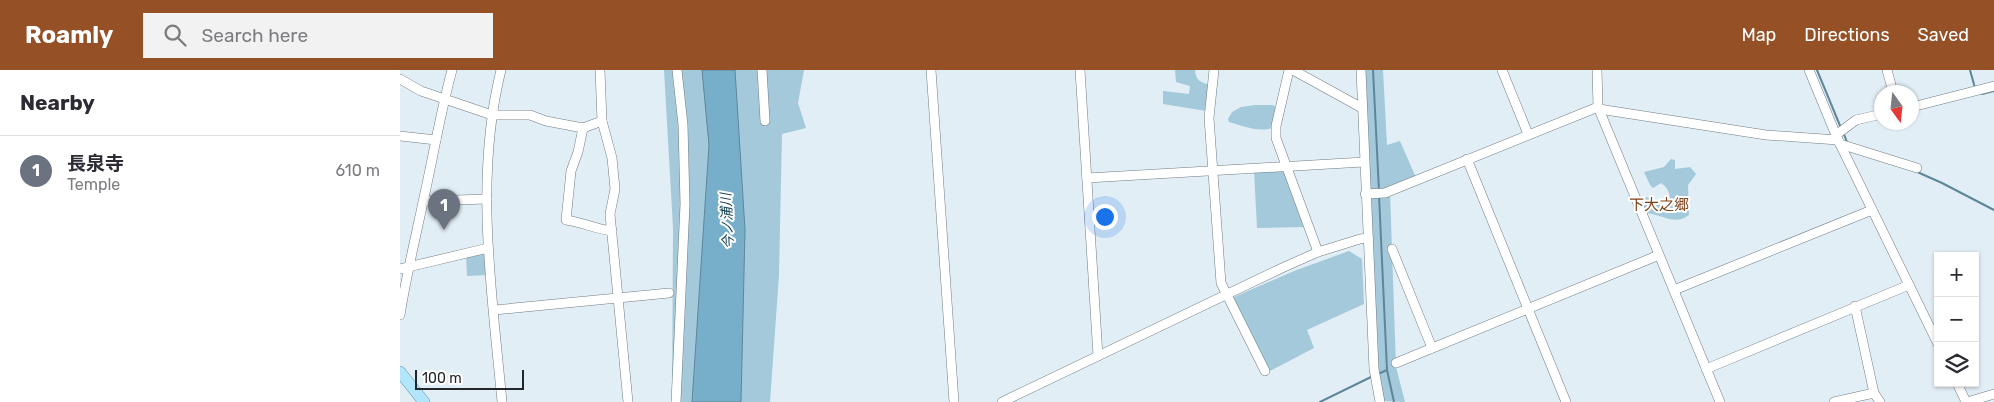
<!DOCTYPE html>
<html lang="en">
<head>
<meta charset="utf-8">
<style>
  body { margin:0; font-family:Rubik,"Noto Sans JP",sans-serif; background:#f2f2f3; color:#2b2b33 }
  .controls { position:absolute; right:15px; bottom:15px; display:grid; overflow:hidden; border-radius:0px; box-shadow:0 1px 4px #0004 }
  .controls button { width:45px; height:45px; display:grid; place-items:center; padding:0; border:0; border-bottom:1px solid #e1e1e2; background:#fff; color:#2b2b33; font:25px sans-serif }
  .compass { position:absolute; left:1474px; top:15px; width:45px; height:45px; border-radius:50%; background:#fff; box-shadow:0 1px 4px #0004; rotate:165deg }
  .scale { position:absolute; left:15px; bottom:12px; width:109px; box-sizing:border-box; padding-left:5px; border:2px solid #222629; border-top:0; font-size:14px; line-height:18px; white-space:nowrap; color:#222629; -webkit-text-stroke:4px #fff; paint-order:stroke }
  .you { position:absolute; left:704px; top:146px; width:18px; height:18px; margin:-12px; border:4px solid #fff; border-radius:50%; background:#1a73e8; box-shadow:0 0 0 8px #1a73e833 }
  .badge { display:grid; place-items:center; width:32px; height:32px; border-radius:50%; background:#955026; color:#fff; font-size:16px; font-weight:700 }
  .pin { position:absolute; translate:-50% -41px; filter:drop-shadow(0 1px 2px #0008) }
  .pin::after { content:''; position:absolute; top:26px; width:18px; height:15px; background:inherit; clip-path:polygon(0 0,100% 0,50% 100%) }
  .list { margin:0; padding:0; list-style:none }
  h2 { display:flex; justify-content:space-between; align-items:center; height:65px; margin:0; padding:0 20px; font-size:21px }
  h2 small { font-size:16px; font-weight:400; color:#7c7c81 }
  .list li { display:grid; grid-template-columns:32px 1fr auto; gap:15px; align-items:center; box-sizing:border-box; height:70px; padding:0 20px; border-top:1px solid #e1e1e2 }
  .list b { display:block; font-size:19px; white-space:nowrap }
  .list p { margin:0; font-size:16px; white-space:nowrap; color:#7c7c81 }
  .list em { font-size:16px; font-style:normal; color:#7c7c81 }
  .icon { flex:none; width:28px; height:28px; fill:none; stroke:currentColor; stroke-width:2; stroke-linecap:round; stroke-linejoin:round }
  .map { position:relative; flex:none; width:1594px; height:332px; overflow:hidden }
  header { display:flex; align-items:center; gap:30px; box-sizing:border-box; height:70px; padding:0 25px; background:#955026; color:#fff }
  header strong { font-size:24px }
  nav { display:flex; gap:28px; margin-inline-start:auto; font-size:18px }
  .search { width:350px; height:45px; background:#f2f2f3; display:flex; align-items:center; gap:12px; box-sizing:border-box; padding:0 18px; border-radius:0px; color:#7c7c81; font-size:19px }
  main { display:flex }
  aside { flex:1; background:#fff }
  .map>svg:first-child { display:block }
</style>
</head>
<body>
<header>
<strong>Roamly</strong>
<div class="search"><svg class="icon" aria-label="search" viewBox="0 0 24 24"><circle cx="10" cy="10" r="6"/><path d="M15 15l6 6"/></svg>Search here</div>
<nav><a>Map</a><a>Directions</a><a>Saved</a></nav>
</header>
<main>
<aside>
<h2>Nearby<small></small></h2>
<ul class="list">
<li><span class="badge" style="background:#6b7280">1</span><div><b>長泉寺</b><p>Temple</p></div><em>610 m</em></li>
</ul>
</aside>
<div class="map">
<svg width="1594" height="332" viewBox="0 0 1594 332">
  <rect width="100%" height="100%" fill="#e2eef5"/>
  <!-- green -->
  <g fill="#a3c9db">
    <path d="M264 0H404L398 33 406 58 382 64 379 205 370 332H272L273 158Z"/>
    <path d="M775 0H795C796 11 800 12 810 15L806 41 763 34V21L789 24 790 16 776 12Z"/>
    <path d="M961 0H983L987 75 1000 71 1017 110 990 121 996 297 1005 332 980 331Z"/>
    <path d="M855 35H873L877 38 876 56C863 64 842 56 829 52L828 49 832 42 841 37Z"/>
    <path d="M1271 89 1275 90V99L1290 97 1296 104 1288 115 1289 145C1273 157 1260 142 1242 143L1239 137 1246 127C1254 128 1258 135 1267 137L1270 134C1270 124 1269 118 1261 113L1253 118 1250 115 1244 102 1264 97Z"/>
    <path d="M887 97 905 157 857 158 854 101Z"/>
    <path d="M88 178V205L67 206 66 184Z"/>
    <path d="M949 181 962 189 964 234 907 260 914 278 868 302 832 228 894 201Z"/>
  </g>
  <!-- water -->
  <path fill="#77afca" stroke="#5e869a" d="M302 0H335L345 160 341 332H292L309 75Z"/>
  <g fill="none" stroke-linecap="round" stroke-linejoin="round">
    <!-- stream -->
    <g stroke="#5e869a" stroke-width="2">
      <path d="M973 0 979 121"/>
      <path d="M1417 0 1441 58"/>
      <path d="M1570 0 1575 18"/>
      <path d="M1582 24 1594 21"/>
      <path d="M1443 62 1447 72"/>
      <path d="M1515 101 1542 113 1594 140"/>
      <path d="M979 125 987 300 994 332"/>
      <path d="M978 304 987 300"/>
      <path d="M920 332 971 307"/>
    </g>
    <!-- minor casing -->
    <g stroke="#717c82" stroke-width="10">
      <g id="minor">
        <path d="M101 0C74 109 92 222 102 332"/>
        <path d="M362 0 365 51"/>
        <path d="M531 0 554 332"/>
        <path d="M680 0 698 286"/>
        <path d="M814 0 809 48 821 213 865 301"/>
        <path d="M889 0 876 56V68L918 182"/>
        <path d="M893 0 962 38"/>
        <path d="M961 0 974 299 980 332"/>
        <path d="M1102 0 1128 64"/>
        <path d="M1197 0 1198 37 1320 332"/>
        <path d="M1409 0 1438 70 1538 274"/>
        <path d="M1487 0 1493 22"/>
        <path d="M0 9 21 21 92 45H130L146 51 183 58 202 51 200 0"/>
        <path d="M1512 37 1594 16"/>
        <path d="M1199 39 1366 65 1438 70"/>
        <path d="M202 51 212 88 215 119 210 144 228 332"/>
        <path d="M183 58 178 82 171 101 166 150C182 152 195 159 212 161"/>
        <path d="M1436 65 1456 50 1482 44"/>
        <path d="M0 66 36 70"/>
        <path d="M1440 74 1517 98"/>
        <path d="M1067 89 1166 332"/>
        <path d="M687 108 964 92"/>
        <path d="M965 124 985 123 1198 37"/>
        <path d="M24 131 87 129"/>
        <path d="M992 179 1032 278"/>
        <path d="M0 199 88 178"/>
        <path d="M1274 220 1472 140"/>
        <path d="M1455 236 1474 323 1480 332"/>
        <path d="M94 240 269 223"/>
        <path d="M0 245C6 207 15 170 23 132 33 88 40 44 52 0"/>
        <path d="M996 293 1259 185"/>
        <path d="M1306 299 1509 215"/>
        <path d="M1557 313 1566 332"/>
        <path d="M276 332 285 134 283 55 277 0"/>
        <path d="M602 332 882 198 918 182 960 169 968 168"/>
        <path d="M1434 332 1474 323"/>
        <path d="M1567 332 1594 324"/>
      </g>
    </g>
    <!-- major casing -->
    <g stroke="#6097b1" stroke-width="12">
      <path id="major" d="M0 302 24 332"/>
    </g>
    <!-- minor -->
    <use href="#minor" stroke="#fff" stroke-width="9"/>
    <!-- major -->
    <use href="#major" stroke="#b3e5fc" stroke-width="11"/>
  </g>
  <g text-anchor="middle" stroke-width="4" stroke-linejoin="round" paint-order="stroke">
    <!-- water labels -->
    <g font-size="14" font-style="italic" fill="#0e3f52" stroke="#fff">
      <text transform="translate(327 151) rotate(-93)" y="5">今ノ浦川</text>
    </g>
    <!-- quarter labels -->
    <g font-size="15" fill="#80421b" stroke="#fff">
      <text x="1259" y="140">下大之郷</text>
    </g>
  </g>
</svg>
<div class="controls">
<button>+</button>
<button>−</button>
<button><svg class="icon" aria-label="layers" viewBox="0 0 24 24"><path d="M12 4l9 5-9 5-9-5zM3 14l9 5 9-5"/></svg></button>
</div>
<svg class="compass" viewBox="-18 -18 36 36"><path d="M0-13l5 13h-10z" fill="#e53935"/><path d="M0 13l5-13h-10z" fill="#7c7c81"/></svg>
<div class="scale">100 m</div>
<div class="you"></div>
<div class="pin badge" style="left:44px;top:160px;background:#6b7280">1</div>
</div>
</main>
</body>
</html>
